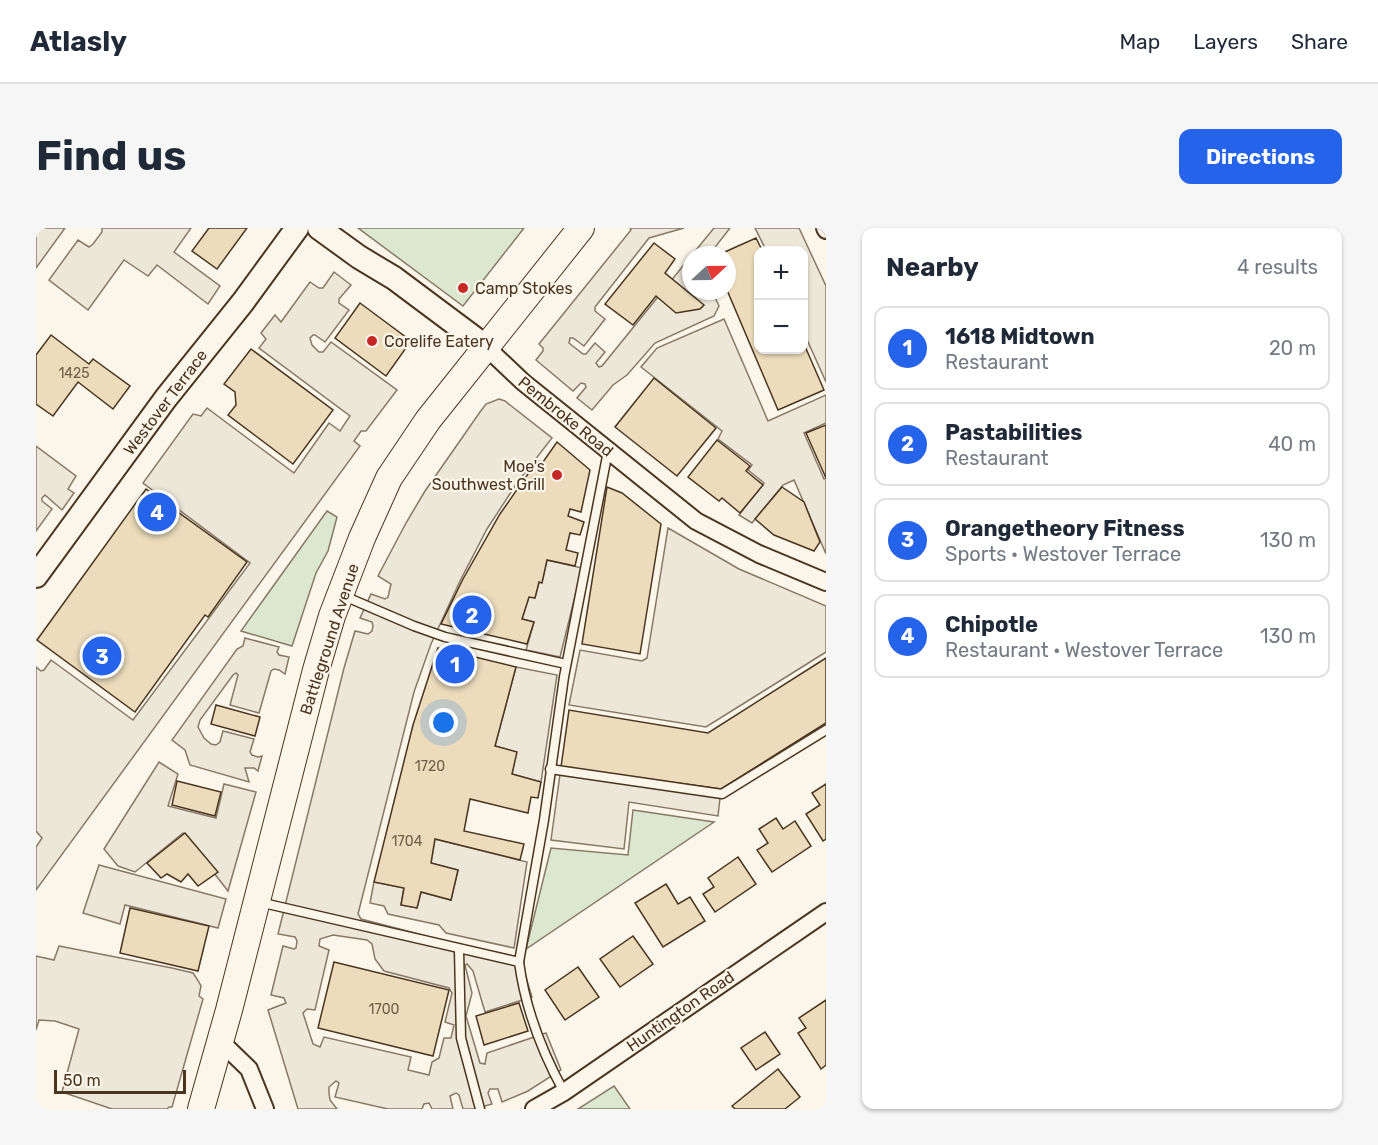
<!DOCTYPE html>
<html lang="en">
<head>
<meta charset="utf-8">
<style>
  body { margin:0; font-family:Rubik,sans-serif; background:#f6f6f7; color:#1f2937 }
  .controls { position:absolute; right:18px; top:18px; display:grid; overflow:hidden; border-radius:12px; box-shadow:0 2px 4px #0004 }
  .controls button { width:54px; height:54px; display:grid; place-items:center; padding:0; border:0; border-bottom:2px solid #e0e1e3; background:#fff; color:#1f2937; font:30px sans-serif }
  .compass { position:absolute; left:646px; top:18px; width:54px; height:54px; border-radius:50%; background:#fff; box-shadow:0 2px 4px #0004; rotate:68deg }
  .scale { position:absolute; left:18px; bottom:15px; width:132px; box-sizing:border-box; padding-left:6px; border:3px solid #4a3520; border-top:0; font-size:16px; line-height:21px; white-space:nowrap; color:#4a3520; -webkit-text-stroke:4px #fbf6e9; paint-order:stroke }
  .you { position:absolute; left:408px; top:495px; width:21px; height:21px; margin:-15px; border:4px solid #fff; border-radius:50%; background:#1a73e8; box-shadow:0 0 0 9px #1a73e833 }
  .badge { display:grid; place-items:center; width:39px; height:39px; border-radius:50%; background:#2563eb; color:#fff; font-size:20px; font-weight:700 }
  .pin { position:absolute; translate:-50% -50%; border:3px solid #fff; box-shadow:0 2px 6px #0006 }
  .list { margin:0; padding:0; list-style:none }
  h2 { display:flex; justify-content:space-between; align-items:center; height:78px; margin:0; padding:0 24px; font-size:26px }
  h2 small { font-size:20px; font-weight:400; color:#747a83 }
  .list li { display:grid; grid-template-columns:39px 1fr auto; gap:18px; align-items:center; box-sizing:border-box; height:84px; margin:0 12px 12px; padding:0 12px; border:2px solid #e0e1e3; border-radius:12px }
  .list b { display:block; font-size:22px; white-space:nowrap }
  .list p { margin:0; font-size:20px; white-space:nowrap; color:#747a83 }
  .list em { font-size:20px; font-style:normal; color:#747a83 }
  .map { position:relative; flex:none; width:790px; height:881px; overflow:hidden; border-radius:12px }
  header { display:flex; align-items:center; gap:36px; box-sizing:border-box; height:84px; padding:0 30px; background:#fff; border-bottom:2px solid #e0e1e3 }
  header strong { font-size:28px }
  nav { display:flex; gap:33px; margin-inline-start:auto; font-size:21px }
  .intro { display:flex; align-items:center; justify-content:space-between; box-sizing:border-box; height:144px; padding:0 36px }
  h1 { margin:0; font-size:42px }
  .button { padding:15px 27px; border-radius:12px; background:#2563eb; color:#fff; font-size:21px; font-weight:700 }
  main { display:flex; gap:36px; padding:0 36px }
  aside { flex:1; background:#fff; border-radius:12px; box-shadow:0 2px 4px #0004 }
  .map>svg:first-child { display:block }
</style>
</head>
<body>
<header>
<strong>Atlasly</strong>
<nav><a>Map</a><a>Layers</a><a>Share</a></nav>
</header>
<div class="intro"><h1>Find us</h1><a class="button">Directions</a></div>
<main>
<div class="map">
<svg width="790" height="881" viewBox="0 0 790 881">
  <rect width="100%" height="100%" fill="#fbf6e9"/>
  <!-- green -->
  <g fill="#dce7d0" stroke="#887966" stroke-width="1.5">
    <path d="M322 0H488L427 78Z"/>
    <path d="M291 283 301 289 292 323 280 345 256 418 205 403Z"/>
    <path d="M597 582 678 594 490 721 515 620 592 627Z"/>
    <path d="M578 858 594 881H542Z"/>
  </g>
  <!-- parking -->
  <g fill="#ede7d9" stroke="#887966" stroke-width="1.5" fill-rule="evenodd">
    <path d="M0 0H29L0 40Z"/>
    <path d="M66 0H155L138 24 184 58 172 76 121 37 112 48 88 32 52 82 13 52 42 12 53 19 57 16 66 4Z"/>
    <path d="M594 0H648L613 10 559 79V83L569 91 548 118 537 110H534L533 115 547 126H550L559 115 569 124 560 135 563 139 566 138 655 28V63H676L683 78 678 88 619 115 591 147 577 157 556 182 541 170 550 159 549 156 545 155 537 163 500 132 507 123V120L503 116 595 2Z"/>
    <path d="M678 0H694L673 27H656Z"/>
    <path d="M719 0H763L790 58V154L768 105V22H730Z"/>
    <path d="M298 44 315 57 303 71V75L313 82 289 114 279 107H277L274 110 276 117 283 124H287L295 114 361 162 330 203H325L318 213 324 218 0 662V619L6 610 0 603V439L5 443 8 442 15 432 97 492 214 335 107 255 157 186 165 188 171 180 258 245 293 195 304 203 314 188 223 120 230 111 225 105 239 87 245 94 274 54 283 60H287Z"/>
    <path d="M688 91 732 193 790 167V195L768 205 788 251 790 250V326L758 252 747 257 716 295 703 287 728 255 712 242 716 237 682 211 686 203 605 139 621 120Z"/>
    <path d="M463 171 469 173 516 210 481 255 451 301 424 353 395 416 378 464 322 686 325 691 429 718 487 730 488 743 496 769 449 784 437 743 431 736 429 737 436 765 430 788 444 835 449 836 451 825 510 805 525 842 492 863 466 874 462 861H454L452 865 456 876 438 881H427L423 867 420 865 414 868 417 881H396L393 875 388 876 386 881H352L299 869 303 855 300 853 293 859V865L294 872 301 881H262L232 782 250 775 248 770 235 767 247 718 258 721 260 720 261 713 259 709 242 706 308 440 319 403 332 406 336 403 337 398 336 394 324 390 335 366 349 371 352 369 355 356 342 348 370 295 389 263 444 184 450 176ZM297 707 331 712 336 716 339 731 348 743 413 760 416 765 409 794 418 797 415 810H408L403 830 396 834 393 847 372 842 375 829 288 809 284 819 277 816 267 785 271 781 279 782 293 722 283 718 284 711Z"/>
    <path d="M0 218 40 248 32 261 38 265 26 282 9 267 6 270V273L16 281 0 303Z"/>
    <path d="M632 300 703 341 790 378V424L670 499 533 477 544 422 606 433 611 430Z"/>
    <path d="M511 332 546 340 524 429 490 422 498 394 486 391 493 369 499 370 503 354H506Z"/>
    <path d="M209 410 243 419 241 424 243 427 253 429 249 446 243 442 238 441 235 443 223 485 194 477 202 447 200 445 197 447 164 492 162 499 168 510 175 516 180 517 184 514 187 503 218 511 214 524 216 527 222 529 226 528 222 543 218 540H209L213 554 154 537 149 522 136 512 201 421 207 418Z"/>
    <path d="M480 439 521 447 505 554 476 546 480 524 459 518Z"/>
    <path d="M123 534 142 546 132 578 180 590 188 556 220 564 192 663 147 605 99 644 82 638 68 621Z"/>
    <path d="M525 539 685 561 682 588 593 574 588 621 515 612Z"/>
    <path d="M399 611 491 634 478 720 410 705 403 697 352 686 348 678 334 675 338 654 368 660 365 677 381 680 385 664 415 672 422 642 395 635Z"/>
    <path d="M63 637 190 671 182 700 89 677 84 696 47 685Z"/>
    <path d="M23 718 136 740 157 745 161 751 165 758 163 768 167 771 136 879H133L131 881H76L26 864 43 801 19 793 3 792 0 802V728L18 732Z"/>
  </g>
  <!-- building -->
  <g fill="#ecdcbc" stroke="#4a3520" stroke-width="1.5">
    <path d="M173 0H211L181 41 156 23Z"/>
    <path d="M720 10 726 22H722V122H768V116L788 162 742 182 691 62V27H682Z"/>
    <path d="M618 15 639 31 629 45 668 77 664 81 640 85 620 68 597 97 569 76Z"/>
    <path d="M324 75 375 113 350 148 299 110Z"/>
    <path d="M15 107 53 136 57 131 94 158 77 181 42 154 17 188 0 176V127Z"/>
    <path d="M215 121 297 182 257 236 192 187 200 177 199 164 188 156Z"/>
    <path d="M618 150 680 200 641 248 579 199Z"/>
    <path d="M790 197V250L770 205Z"/>
    <path d="M681 212 714 238 710 243 727 257 704 285 686 270 683 273 652 249Z"/>
    <path d="M521 214 554 242 545 284 534 281 532 288 548 294 544 307 534 305 530 322 542 325 539 338 511 332 506 355 503 354 499 370 493 369 486 391 498 394 491 416 405 396 427 351 464 286 501 233 507 234Z"/>
    <path d="M571 259 586 265 625 296 604 426 546 416Z"/>
    <path d="M746 259 768 274 784 314 778 323 738 307 719 291Z"/>
    <path d="M110 261 211 334 172 389 169 387 99 484 1 412Z"/>
    <path d="M402 420 480 439 459 518 481 524 476 546 505 554 502 570 495 569 492 585 434 571 428 603 488 616 484 632 399 611 395 635 422 642 415 672 385 664 381 680 365 677 368 660 338 654 377 497Z"/>
    <path d="M790 430V495L685 561 525 539 533 482 672 505Z"/>
    <path d="M180 477 224 489 219 508 175 496Z"/>
    <path d="M141 553 185 564 179 588 136 577Z"/>
    <path d="M790 556V611L787 613 770 586 784 577 776 565Z"/>
    <path d="M740 590 747 601 759 593 775 618 736 644 721 622 732 615 723 601Z"/>
    <path d="M149 605 182 644 162 658 152 646 145 654 131 646 125 650 111 635Z"/>
    <path d="M702 629 720 656 679 684 667 666 678 659 672 650Z"/>
    <path d="M630 656 642 676 654 669 669 693 627 719 599 675Z"/>
    <path d="M94 680 173 698 162 743 84 725Z"/>
    <path d="M597 708 617 736 584 759 564 731Z"/>
    <path d="M298 734 413 762 397 828 282 800Z"/>
    <path d="M542 739 563 769 529 792 509 762Z"/>
    <path d="M790 772V837L785 841 762 805 770 800 763 790Z"/>
    <path d="M483 775 492 803 448 817 440 788Z"/>
    <path d="M729 804 744 826 720 842 705 820Z"/>
    <path d="M742 841 764 869 749 881H699L696 878Z"/>
  </g>
  <g fill="none" stroke-linecap="round" stroke-linejoin="round">
    <!-- service casing -->
    <g stroke="#4a3520" stroke-width="11">
      <g id="service">
        <path d="M308 368 378 398 409 409 530 436"/>
        <path d="M514 541 686 566 790 502"/>
        <path d="M223 674 483 734"/>
        <path d="M423 722 425 810 444 881"/>
        <path d="M528 864C506 824 489 779 483 734L508 592 528 449 572 223"/>
      </g>
    </g>
    <!-- minor casing -->
    <g stroke="#4a3520" stroke-width="20">
      <g id="minor">
        <path d="M789 0 790 2"/>
        <path d="M449 118 487 154 660 293 723 326 790 354"/>
        <path d="M184 813 213 841 229 881"/>
        <path d="M498 881 528 864 790 684"/>
      </g>
    </g>
    <!-- secondary casing -->
    <g stroke="#4a3520" stroke-width="26">
      <g id="secondary">
        <path d="M283 0 323 29 358 50 449 118"/>
        <path d="M0 348 130 170 207 74 261 0"/>
      </g>
    </g>
    <!-- primary casing -->
    <g stroke="#4a3520" stroke-width="28">
      <path id="primary" d="M165 881 193 782 280 442 296 388 326 310 353 250 392 192 545 0"/>
    </g>
    <!-- service -->
    <use href="#service" stroke="#fbf6e9" stroke-width="8"/>
    <!-- minor -->
    <use href="#minor" stroke="#fbf6e9" stroke-width="16"/>
    <!-- secondary -->
    <use href="#secondary" stroke="#fbf6e9" stroke-width="22"/>
    <!-- primary -->
    <use href="#primary" stroke="#fbf6e9" stroke-width="26"/>
  </g>
  <!-- markers -->
  <g fill="#c62828" stroke="#fbf6e9" stroke-width="2">
    <circle cx="427" cy="60" r="6"/>
    <circle cx="336" cy="113" r="6"/>
    <circle cx="521" cy="247" r="6"/>
  </g>
  <g text-anchor="middle" stroke-width="4.5" stroke-linejoin="round" paint-order="stroke">
    <!-- number labels -->
    <g font-size="14" fill="#725f47">
      <text x="38" y="150">1425</text>
      <text x="394" y="543">1720</text>
      <text x="371" y="618">1704</text>
      <text x="348" y="786">1700</text>
    </g>
    <!-- poi labels -->
    <g font-size="16" fill="#4a3520" stroke="#fbf6e9" text-anchor="start">
      <text x="439" y="66">Camp Stokes</text>
      <text x="348" y="119">Corelife Eatery</text>
      <text x="509" y="244" text-anchor="end">Moe's<tspan x="509" dy="18">Southwest Grill</tspan></text>
    </g>
    <!-- street labels -->
    <g font-size="16" fill="#4a3520" stroke="#fbf6e9">
      <text transform="translate(129 174) rotate(-53)" y="6">Westover Terrace</text>
      <text transform="translate(530 188) rotate(39)" y="6">Pembroke Road</text>
      <text transform="translate(293 411) rotate(-72)" y="6">Battleground Avenue</text>
      <text transform="translate(644 783) rotate(-35)" y="6">Huntington Road</text>
    </g>
  </g>
</svg>
<div class="controls">
<button>+</button>
<button>−</button>
</div>
<svg class="compass" viewBox="-18 -18 36 36"><path d="M0-13l5 13h-10z" fill="#e53935"/><path d="M0 13l5-13h-10z" fill="#747a83"/></svg>
<div class="scale">50 m</div>
<div class="you"></div>
<div class="pin badge" style="left:419px;top:436px">1</div>
<div class="pin badge" style="left:436px;top:387px">2</div>
<div class="pin badge" style="left:66px;top:428px">3</div>
<div class="pin badge" style="left:121px;top:284px">4</div>
</div>
<aside>
<h2>Nearby<small>4 results</small></h2>
<ul class="list">
<li><span class="badge">1</span><div><b>1618 Midtown</b><p>Restaurant</p></div><em>20 m</em></li>
<li><span class="badge">2</span><div><b>Pastabilities</b><p>Restaurant</p></div><em>40 m</em></li>
<li><span class="badge">3</span><div><b>Orangetheory Fitness</b><p>Sports · Westover Terrace</p></div><em>130 m</em></li>
<li><span class="badge">4</span><div><b>Chipotle</b><p>Restaurant · Westover Terrace</p></div><em>130 m</em></li>
</ul>
</aside>
</main>
</body>
</html>
